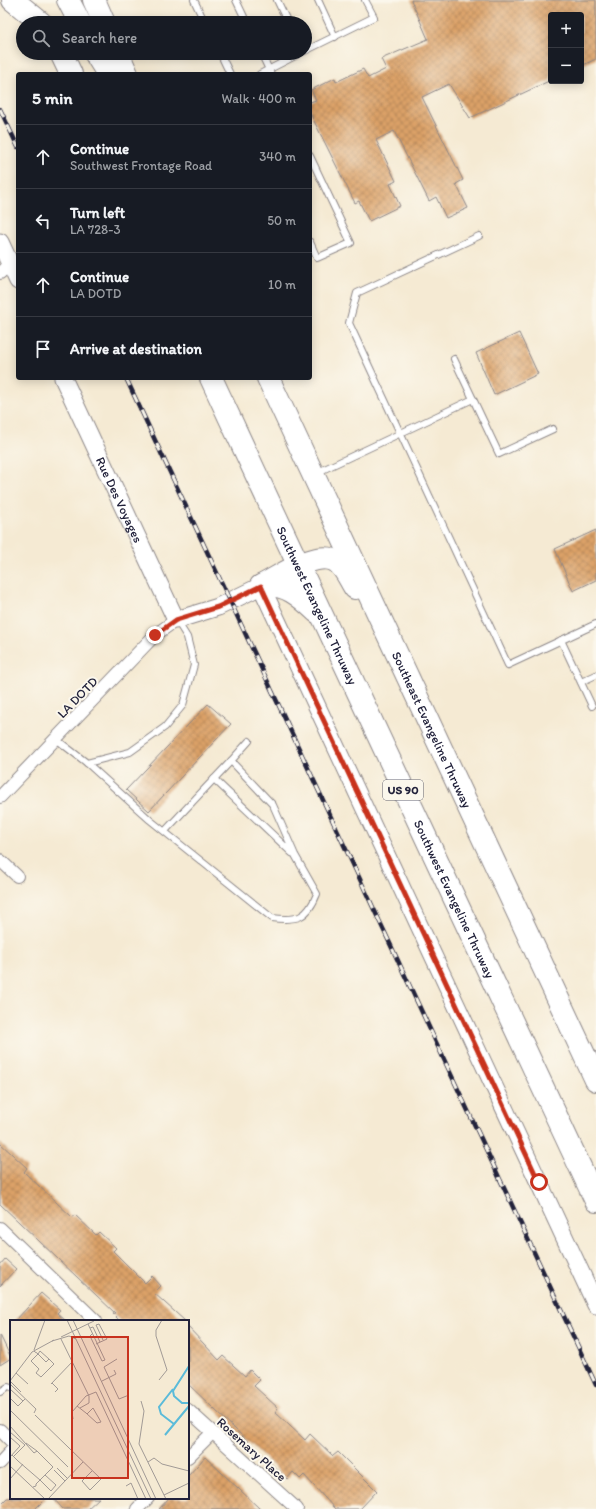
<!DOCTYPE html>
<html lang="en">
<head>
<meta charset="utf-8">
<style>
  body { margin:0; font-family:Itim,sans-serif; background:#242831; color:#f1f3f6 }
  .controls { position:absolute; right:12px; top:12px; display:grid; overflow:hidden; border-radius:4px; box-shadow:0 2px 10px #0003 }
  .controls button { width:36px; height:36px; display:grid; place-items:center; padding:0; border:0; border-bottom:1px solid #363941; background:#171b24; color:#f1f3f6; font:20px sans-serif }
  .stop { position:absolute; width:12px; height:12px; margin:-9px; border:3px solid #c8321e; border-radius:50%; background:#fff }
  .stop.end { background:#c8321e; border-color:#fff; box-shadow:0 1px 4px #0008 }
  .list { margin:0; padding:0; list-style:none }
  h2 { display:flex; justify-content:space-between; align-items:center; height:52px; margin:0; padding:0 16px; font-size:17px }
  h2 small { font-size:13px; font-weight:400; color:#9ea1a6 }
  .list li { display:grid; grid-template-columns:26px 1fr auto; gap:12px; align-items:center; box-sizing:border-box; height:64px; padding:0 16px; border-top:1px solid #363941 }
  .list b { display:block; font-size:15px; white-space:nowrap }
  .list p { margin:0; font-size:13px; white-space:nowrap; color:#9ea1a6 }
  .list em { font-size:13px; font-style:normal; color:#9ea1a6 }
  .icon { flex:none; width:22px; height:22px; fill:none; stroke:currentColor; stroke-width:2; stroke-linecap:round; stroke-linejoin:round }
  .map { position:relative; flex:none; width:596px; height:1509px; overflow:hidden }
  .search { position:absolute; background:#171b24; box-shadow:0 2px 10px #0003; left:16px; top:16px; width:296px; height:44px; display:flex; align-items:center; gap:10px; box-sizing:border-box; padding:0 14px; border-radius:22px; color:#9ea1a6; font-size:15px }
  .panel { position:absolute; background:#171b24; box-shadow:0 2px 10px #0003; left:16px; top:72px; width:296px; height:308px; border-radius:4px }
  .map>svg:first-child { display:block }
</style>
</head>
<body>
<div class="map">
<svg width="596" height="1509" viewBox="0 0 596 1509">
  <defs>
    <pattern id="building-cross-hatch" width="8" height="8" patternUnits="userSpaceOnUse"><rect width="8" height="8" fill="#dba167"/><path d="M0 0l8 8M0 8l8-8" fill="none" stroke="#b18356"/></pattern>
  </defs>
  <rect width="100%" height="100%" fill="#fbf7ec"/>
  <filter id="ink" filterUnits="userSpaceOnUse"><feTurbulence type="fractalNoise" baseFrequency=".025" numOctaves="2"/><feDisplacementMap in="SourceGraphic" scale="8" xChannelSelector="R" yChannelSelector="G"/><feConvolveMatrix kernelMatrix="1 2 1 2 8 2 1 2 1" color-interpolation-filters="sRGB"/></filter>
  <filter id="wash" filterUnits="userSpaceOnUse"><feTurbulence type="fractalNoise" baseFrequency=".012" numOctaves="4" result="noise"/><feDisplacementMap in="SourceGraphic" scale="16" xChannelSelector="R" yChannelSelector="G"/><feGaussianBlur stdDeviation="0.9" result="paint"/><feColorMatrix in="noise" values="0 0 0 0 0 0 0 0 0 0 0 0 0 0 0 0 0 1.4 0 .05"/><feComposite in="paint" operator="in"/></filter>
  <g filter="url(#wash)">
    <rect width="100%" height="100%" fill="#f5ead3"/>
    <g id="blocks">
      <!-- building -->
      <g fill="url(#building-cross-hatch)">
        <path d="M411 0H596V59L581 66V15H551V80L470 118 449 84 422 97 463 180 456 184 468 208 446 218 436 197 429 201 394 131 376 140 396 181 390 184 400 206 369 221 359 201 355 203 310 113V102L316 100 311 90 335 78 336 82 363 69 368 78 386 69 381 59 428 39Z"/>
        <path d="M519 333 538 374 494 395 476 353Z"/>
        <path d="M596 530V580L573 591 555 549Z"/>
        <path d="M208 704 231 724 149 811 126 790Z"/>
        <path d="M0 1143 27 1168 24 1172 72 1217 75 1215 96 1235 99 1232 116 1248 113 1251 145 1283 152 1276 161 1286 154 1293 185 1321H120L113 1314 115 1313 0 1204Z"/>
        <path d="M5 1259 16 1269 0 1286V1265Z"/>
        <path d="M41 1293 60 1310 57 1313 66 1321H15Z"/>
        <path d="M188 1327 219 1360 223 1356 245 1376 250 1370 260 1380 254 1386 278 1408 275 1412 305 1440 310 1434 333 1456 338 1452 377 1491 360 1509H335L304 1475 300 1479 293 1472 287 1479 188 1384Z"/>
        <path d="M0 1335 11 1358 0 1365Z"/>
        <path d="M205 1457 239 1489 260 1509H159L169 1498H188V1476Z"/>
        <path d="M7 1498H46L35 1509H0V1505Z"/>
        <path d="M53 1498H99L87 1509H63Z"/>
      </g>
    </g>
  </g>
  <g filter="url(#ink)">
    <use href="#blocks" fill-opacity="0" stroke="#8c8687" stroke-width="1"/>
    <g fill="none" stroke-linecap="round" stroke-linejoin="round">
      <!-- lane casing -->
      <g stroke="#8c8687" stroke-width="8">
        <g id="lane">
          <path d="M194 0 205 23"/>
          <path d="M236 0 247 23"/>
          <path d="M277 0 288 23"/>
          <path d="M318 0 335 37"/>
          <path d="M305 51 374 17 365 0"/>
          <path d="M220 53 230 74"/>
          <path d="M261 53 271 74"/>
          <path d="M260 74 301 53"/>
          <path d="M310 156 351 243 317 258 310 242"/>
          <path d="M479 236 357 293 349 323 508 665 596 624"/>
          <path d="M473 399 499 454 553 429"/>
          <path d="M316 473 473 399 454 359"/>
          <path d="M561 640 592 706"/>
          <path d="M581 682 596 675"/>
          <path d="M56 739 87 763 150 820 272 918C297 921 307 919 317 894L295 855 273 805 231 761 165 831"/>
          <path d="M231 761 249 741"/>
          <path d="M87 763 130 752 165 727 183 705 194 665 187 637 177 621"/>
          <path d="M214 779 292 853"/>
          <path d="M0 1392 8 1387 11 1388"/>
        </g>
      </g>
      <!-- street casing -->
      <g stroke="#8c8687" stroke-width="14">
        <g id="street">
          <path d="M0 273 10 263"/>
          <path d="M0 797 155 635 176 620"/>
          <path d="M0 860 17 876"/>
          <path d="M0 1228 96 1321"/>
          <path d="M188 1410 297 1509"/>
          <path d="M0 1430 11 1441"/>
          <path d="M188 1457 212 1433"/>
          <path d="M0 1463 11 1451"/>
          <path d="M137 1509 148 1498"/>
        </g>
      </g>
      <!-- secondary casing -->
      <g stroke="#8c8687" stroke-width="19">
        <g id="secondary">
          <path d="M0 242 18 281"/>
          <path id="s1" d="M63 378 176 620 218 607 261 586 596 1305"/>
        </g>
      </g>
      <!-- highway casing -->
      <g stroke="#8c8687" stroke-width="24">
        <g id="highway">
          <path d="M13 0 41 23"/>
          <path d="M68 0 80 23"/>
          <path d="M94 0 104 23"/>
          <path d="M61 53 71 74"/>
          <path d="M95 53 108 74"/>
          <path d="M118 53 127 74"/>
          <path id="s2" d="M211 378 596 1201"/>
          <path id="s3" d="M268 378 596 1080"/>
          <path d="M261 586C279 577 318 548 337 562 346 569 349 579 355 588"/>
          <path d="M261 586C285 582 300 596 317 612"/>
        </g>
      </g>
      <!-- lane -->
      <use href="#lane" stroke="#fff" stroke-width="6"/>
      <!-- street -->
      <use href="#street" stroke="#fff" stroke-width="12"/>
      <!-- secondary -->
      <use href="#secondary" stroke="#fff" stroke-width="17"/>
      <!-- highway -->
      <use href="#highway" stroke="#fff" stroke-width="22"/>
      <!-- rail casing -->
      <g stroke="#22223b" stroke-width="4.5">
        <g id="rail">
          <path d="M0 109 18 147"/>
          <path d="M126 378 596 1385"/>
        </g>
      </g>
      <!-- rail -->
      <use href="#rail" stroke="#fbf7ec" stroke-width="3" stroke-dasharray="9" stroke-linecap="butt"/>
    </g>
  </g>
  <g fill="none" stroke-linecap="round" stroke-linejoin="round" filter="url(#ink)">
    <!-- route -->
    <path stroke="#c8321e" stroke-width="5" d="M155 635 176 620 218 607 261 586 539 1182"/>
  </g>
  <g text-anchor="middle" stroke-width="4" stroke-linejoin="round" paint-order="stroke">
    <!-- shield labels -->
    <rect fill="#fbf7ec" stroke="#636270" stroke-width="1" x="383" y="780" width="40" height="20" rx="3"/>
    <g font-size="12" font-weight="bold" fill="#22223b">
      <text x="403" y="794">US 90</text>
    </g>
    <!-- street labels -->
    <g font-size="13" fill="#22223b" stroke="#fbf7ec">
      <text dy="5" stroke="none"><textPath href="#s1" startOffset="134">Rue Des Voyages</textPath></text>
      <text dy="5" stroke="none"><textPath href="#s2" startOffset="251">Southwest Evangeline Thruway</textPath></text>
      <text transform="translate(77 697) rotate(-46)" y="5">LA DOTD</text>
      <text dy="5" stroke="none"><textPath href="#s3" startOffset="388">Southeast Evangeline Thruway</textPath></text>
      <text dy="5" stroke="none"><textPath href="#s2" startOffset="575">Southwest Evangeline Thruway</textPath></text>
      <text transform="translate(252 1449) rotate(42)" y="5">Rosemary Place</text>
    </g>
  </g>
  <!-- overview -->
  <g transform="translate(10 1320)">
    <rect width="179" height="179" fill="#f5ead3"/>
    <path fill="none" stroke="#5bbbd9" stroke-width="2" d="M179 46 163 71 164 76 172 83H179M163 69 149 87 151 94 164 104M155 115 179 86"/>
    <path fill="none" stroke="#a19a96" stroke-width="1" d="M57 0 141 179M63 0 146 179M78 4 95 40 92 41 80 16 82 14M80 8 83 7 90 22M51 17 84 1M51 19 79 76V83L70 88M42 21 59 16 66 19M86 24 97 19 89 4 86 5 93 20M24 30 35 0M24 31 25 32 27 33 36 42 39 39 30 31 28 34 21 41 29 49 26 53 31 57 44 44 39 39M107 39 94 47 109 79 119 75M6 53 18 64M149 60 157 50 146 16V10L152 0M0 61 11 72M0 61 22 32 44 20M92 61 106 54 104 50M42 63 48 69 45 72M0 64 26 89 24 93M41 64 63 41M0 69 13 81M86 72 136 179M0 78 8 86 15 79M131 81 134 91 129 124 156 179M67 86 76 93 87 103 91 102 83 88 77 94M0 90 58 147M25 95 91 159 80 170 72 161 82 151M63 99 62 92 76 76 86 72M0 106 24 133 27 131 16 123M0 112 15 125 4 136M0 117 10 126 0 137M27 131 43 147 35 155M2 135 8 141 30 160 41 171 46 165 35 155 26 164V166L23 167M138 142 144 138 152 144 179 151M0 146 35 179M47 148 57 158M44 150 55 161M0 159 13 144M116 166 121 163 128 179M154 175 179 163M38 179 73 142"/>
    <path fill="#c8321e" fill-opacity="0.15" stroke="#c8321e" stroke-width="2" d="M62 17H118V158H62Z"/>
    <rect width="179" height="179" fill="none" stroke="#22223b" stroke-width="2"/>
  </g>
</svg>
<div class="controls">
<button>+</button>
<button>−</button>
</div>
<div class="stop" style="left:539px;top:1182px"></div>
<div class="stop end" style="left:155px;top:635px"></div>
<div class="search"><svg class="icon" aria-label="search" viewBox="0 0 24 24"><circle cx="10" cy="10" r="6"/><path d="M15 15l6 6"/></svg>Search here</div>
<section class="panel">
<h2>5 min<small>Walk · 400 m</small></h2>
<ul class="list">
<li><svg class="icon" aria-label="ahead" viewBox="0 0 24 24"><path d="M12 20V5M6 11l6-6 6 6"/></svg><div><b>Continue</b><p>Southwest Frontage Road</p></div><em>340 m</em></li>
<li><svg class="icon" aria-label="left" viewBox="0 0 24 24"><path d="M17 20v-9H6M10 6l-5 5 5 5"/></svg><div><b>Turn left</b><p>LA 728-3</p></div><em>50 m</em></li>
<li><svg class="icon" aria-label="ahead" viewBox="0 0 24 24"><path d="M12 20V5M6 11l6-6 6 6"/></svg><div><b>Continue</b><p>LA DOTD</p></div><em>10 m</em></li>
<li><svg class="icon" aria-label="arrive" viewBox="0 0 24 24"><path d="M6 21V4h12l-3 4 3 4H6"/></svg><div><b>Arrive at destination</b></div></li>
</ul>
</section>
</div>
</body>
</html>
